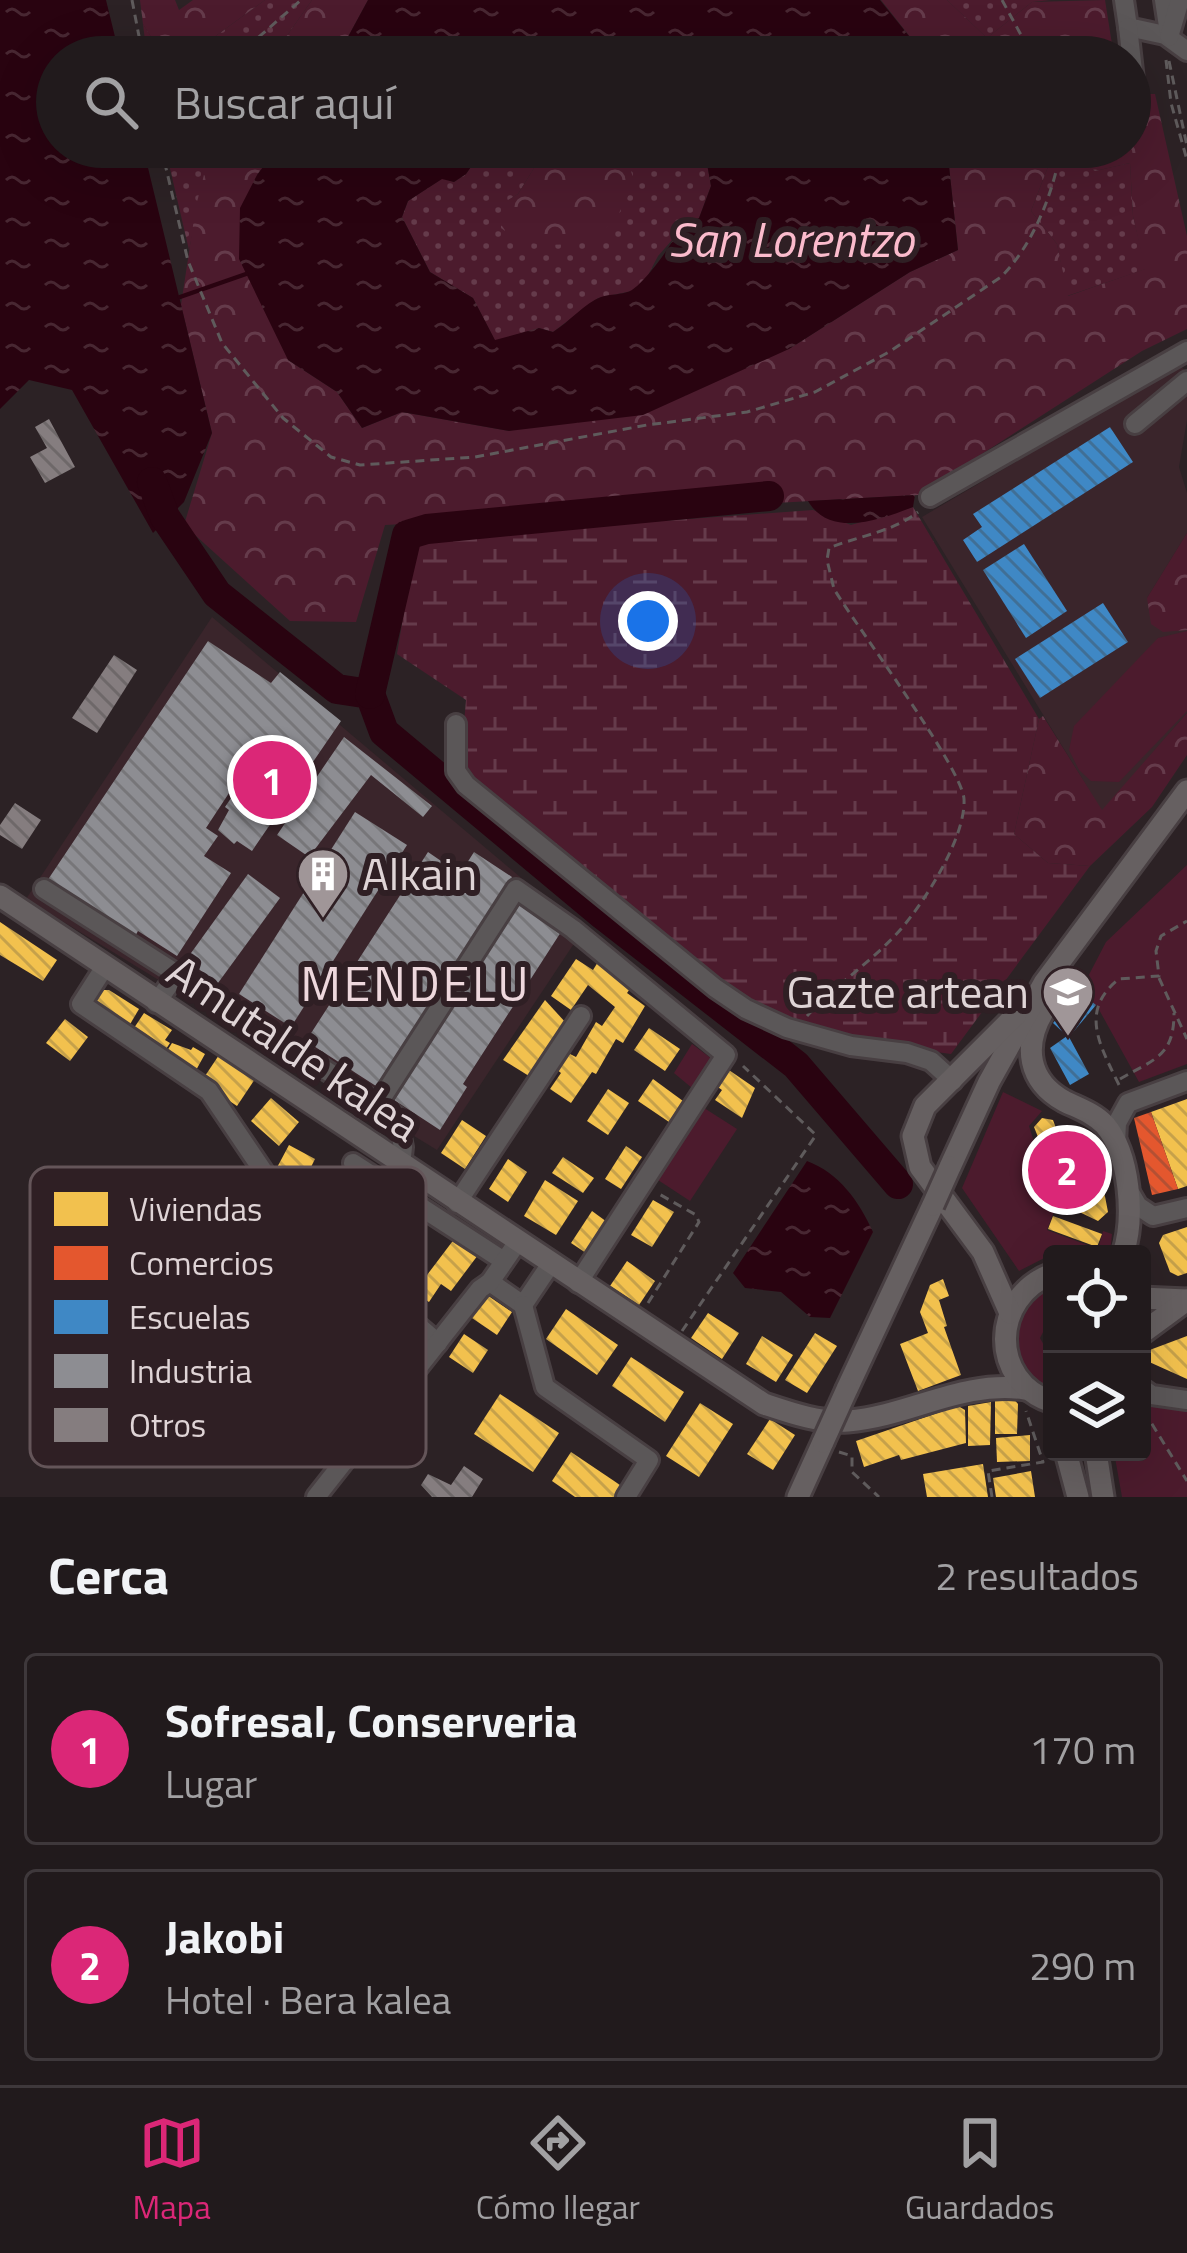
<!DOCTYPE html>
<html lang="es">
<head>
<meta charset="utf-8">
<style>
  body { margin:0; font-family:"Titillium Web",sans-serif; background:#2d2729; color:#f1f3f6 }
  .controls { position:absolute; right:36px; bottom:36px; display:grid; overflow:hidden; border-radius:12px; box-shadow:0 12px 48px #0002 }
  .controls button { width:108px; height:108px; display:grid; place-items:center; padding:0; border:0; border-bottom:3px solid #3e383b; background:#211a1c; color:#f1f3f6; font:60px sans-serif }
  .you { position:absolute; left:648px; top:621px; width:42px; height:42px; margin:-30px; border:9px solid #fff; border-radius:50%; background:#1a73e8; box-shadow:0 0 0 18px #1a73e833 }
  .badge { display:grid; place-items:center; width:78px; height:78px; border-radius:50%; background:#db2777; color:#fff; font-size:39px; font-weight:700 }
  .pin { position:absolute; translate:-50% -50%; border:6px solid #fff; box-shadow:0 3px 12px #0006 }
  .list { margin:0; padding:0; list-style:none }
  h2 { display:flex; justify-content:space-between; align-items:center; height:156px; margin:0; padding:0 48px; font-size:51px }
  h2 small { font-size:39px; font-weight:400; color:#a2a1a3 }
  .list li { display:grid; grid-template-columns:78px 1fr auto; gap:36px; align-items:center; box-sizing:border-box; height:192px; margin:0 24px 24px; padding:0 24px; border:3px solid #3e383b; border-radius:12px }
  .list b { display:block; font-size:45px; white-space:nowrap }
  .list p { margin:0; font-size:39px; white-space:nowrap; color:#a2a1a3 }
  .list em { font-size:39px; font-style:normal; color:#a2a1a3 }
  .icon { flex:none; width:66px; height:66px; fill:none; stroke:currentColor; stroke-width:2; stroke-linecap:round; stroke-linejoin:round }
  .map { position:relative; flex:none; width:1187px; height:1497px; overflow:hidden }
  .search { position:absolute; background:#211a1c; box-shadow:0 12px 48px #0002; left:36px; right:36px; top:36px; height:132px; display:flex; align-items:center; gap:30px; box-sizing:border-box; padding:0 42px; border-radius:66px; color:#a2a1a3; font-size:45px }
  .sheet { height:588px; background:#211a1c }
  nav { display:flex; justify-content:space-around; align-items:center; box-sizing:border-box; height:168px; border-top:3px solid #3e383b; background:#211a1c; font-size:33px; color:#a2a1a3 }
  nav a { display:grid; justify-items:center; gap:6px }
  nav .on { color:#db2777 }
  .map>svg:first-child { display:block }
</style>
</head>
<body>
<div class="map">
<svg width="1187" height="1497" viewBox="0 0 1187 1497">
  <defs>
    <pattern id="grass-dots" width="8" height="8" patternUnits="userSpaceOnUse" patternTransform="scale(3)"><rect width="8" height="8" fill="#4c1b2d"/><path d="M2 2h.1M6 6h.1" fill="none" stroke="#653b4b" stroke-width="1.8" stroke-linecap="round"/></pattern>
    <pattern id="forest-crowns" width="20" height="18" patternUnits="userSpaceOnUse" patternTransform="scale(3)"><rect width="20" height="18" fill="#4c1b2d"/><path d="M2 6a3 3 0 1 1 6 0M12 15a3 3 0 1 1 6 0" fill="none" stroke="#653b4b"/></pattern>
    <pattern id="wetland-marsh" width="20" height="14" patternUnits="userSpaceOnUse" patternTransform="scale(3)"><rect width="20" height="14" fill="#4c1b2d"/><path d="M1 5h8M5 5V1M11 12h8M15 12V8" fill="none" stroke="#653b4b"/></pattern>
    <pattern id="water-ripples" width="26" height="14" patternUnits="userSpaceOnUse" patternTransform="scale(3)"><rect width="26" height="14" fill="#290310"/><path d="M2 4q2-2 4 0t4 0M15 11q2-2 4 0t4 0" fill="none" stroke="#482732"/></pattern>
    <pattern id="homes-back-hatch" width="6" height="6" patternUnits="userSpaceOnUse" patternTransform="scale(3)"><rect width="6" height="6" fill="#f2c14e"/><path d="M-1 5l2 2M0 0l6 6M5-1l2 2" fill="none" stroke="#c6a14a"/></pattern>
    <pattern id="shops-back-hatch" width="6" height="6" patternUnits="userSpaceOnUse" patternTransform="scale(3)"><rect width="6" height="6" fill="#e4572e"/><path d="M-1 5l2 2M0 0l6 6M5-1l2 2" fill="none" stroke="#b45033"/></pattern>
    <pattern id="schools-back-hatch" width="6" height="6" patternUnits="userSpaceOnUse" patternTransform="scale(3)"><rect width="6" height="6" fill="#3f88c5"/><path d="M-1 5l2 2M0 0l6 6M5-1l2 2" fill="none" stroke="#406f96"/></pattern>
    <pattern id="industry-back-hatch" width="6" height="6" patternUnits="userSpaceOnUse" patternTransform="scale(3)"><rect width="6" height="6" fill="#8d8d92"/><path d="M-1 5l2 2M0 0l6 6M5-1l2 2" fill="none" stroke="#777679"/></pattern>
    <pattern id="building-back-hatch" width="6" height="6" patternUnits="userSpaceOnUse" patternTransform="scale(3)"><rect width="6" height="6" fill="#857d7f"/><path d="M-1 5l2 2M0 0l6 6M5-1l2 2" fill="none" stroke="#6e6869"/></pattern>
  </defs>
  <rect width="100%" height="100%" fill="#2c2225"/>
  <!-- built -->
  <g fill="#3a252b">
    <path d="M1180 365 1187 373V420L1179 467 1187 493V533L1147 598 1175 628 1187 630V713L1102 811 922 517Z"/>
    <path d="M212 617 583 930 437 1150 26 899Z"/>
  </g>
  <!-- grass -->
  <g fill="url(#grass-dots)">
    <path d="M265 0H312L272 57H147L143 24 162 54 206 43Z"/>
    <path d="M947 0H1051L1032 2 987 38Z"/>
    <path d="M165 147H211L189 250Z"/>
    <path d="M485 147H547L518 194 501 205V228L625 154 613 147H704L711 186 699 218 687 223 658 256 646 279 632 291 598 298 553 332 539 328 495 341 473 298 430 272 402 217 408 201 443 178 454 182 466 174Z"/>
    <path d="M1071 157 1095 171 1130 163 1133 216 1146 269 1067 296 1057 244 1031 211 1051 159Z"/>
  </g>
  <!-- forest -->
  <g fill="url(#forest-crowns)" fill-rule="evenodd">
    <path d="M140 0H175L179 10 193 0H265L206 43 162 54 143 24Z"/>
    <path d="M312 0H368L337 57H272Z"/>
    <path d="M881 0H947L987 38 1032 2 1105 0 1114 57H926Z"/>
    <path d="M1130 94H1155L1187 236V329L1142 351 918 495 385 525 356 622 290 621 184 525 212 433 181 305 196 206 211 147H278L257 175 288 360 337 392 362 428 402 412 509 431 789 349 910 272 958 250 947 147H1130ZM1071 157 1095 171 1130 163 1133 216 1145 269 1068 296 1057 244 1031 211 1051 159Z"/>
    <path d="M547 147H613L625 154 635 183 619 213 594 241C559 245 531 251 501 228V204L518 194Z"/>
    <path d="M1187 533V630L1163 632 1151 624 1147 598Z"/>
    <path d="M1187 713V755L1152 807 1090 866 1048 863 1014 834 1039 719 1043 716 1102 810Z"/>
  </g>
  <!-- wetland -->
  <path fill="url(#wetland-marsh)" d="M913 507 1039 719 1014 834 1048 863 1090 866 951 1054C912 1048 870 1046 832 1035 686 991 571 871 460 771L466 700 397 654 416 539 813 510 851 525Z"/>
  <!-- green -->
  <g fill="#4c1b2d">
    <path d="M1187 631V711L1119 782 1091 781 1079 770 1069 750 1074 726 1158 638Z"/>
    <path d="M1187 865V1064L1139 1082 1097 1006 1080 992 1106 942Z"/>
    <path d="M692 1044 712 1059 692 1088 674 1073Z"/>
    <path d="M1003 1092 1042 1111 1029 1126 1045 1176 1036 1186 1039 1206 1054 1212 1047 1230 1098 1249 1103 1231 1112 1234 1110 1254H1052L1019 1271 962 1188Z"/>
    <path d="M701 1106 737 1129 690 1201 655 1178Z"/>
    <path d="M1052 1286V1315L1040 1338 1052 1360V1390C1004 1369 1008 1310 1052 1286Z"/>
    <path d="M1142 1382 1187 1399V1497H1122L1114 1452H1142Z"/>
  </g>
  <!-- water -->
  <g fill="url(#water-ripples)">
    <path d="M0 0H106L120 57H57V147H143L212 433 184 502 153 533 72 390 29 380 0 409Z"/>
    <path d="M368 0H880L926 57H337Z"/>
    <path d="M278 147H485L466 174 454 182 442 179 408 201 402 217 430 272 473 298 495 340 539 328 553 332C569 322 585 303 601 297 610 294 621 295 630 291 643 285 674 243 678 230L699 218 711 186 704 147H947L958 250 910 272 789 349 643 415 509 431 402 412 362 428 337 392 288 360 239 259 240 208 257 175Z"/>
    <path d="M915 495 913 507C882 519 830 539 808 501Z"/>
    <path d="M807 1161C839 1173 859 1201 873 1232L830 1318 810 1317 781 1292 745 1288 733 1273Z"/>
  </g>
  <!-- homes -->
  <g fill="url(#homes-back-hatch)">
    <path d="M0 922 57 960 43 981 0 955Z"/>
    <path d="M576 959 593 970 598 962 632 986 627 993 645 1006 623 1043 616 1039 596 1074 592 1072 571 1103 550 1089 561 1073 556 1069 564 1057 570 1054 576 1057 596 1022 602 1026 615 1007 588 985 571 1010 551 996Z"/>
    <path d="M99 990H109L139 1009 129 1026 91 1001Z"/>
    <path d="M545 1000 566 1023 529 1076 503 1060Z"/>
    <path d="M144 1013 172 1030 165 1040 170 1043 164 1052 132 1031Z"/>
    <path d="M65 1019 88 1037 70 1061 46 1043Z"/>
    <path d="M649 1028 680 1049 665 1071 634 1050Z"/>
    <path d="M172 1043 191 1050 193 1047 205 1054 195 1072 165 1054Z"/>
    <path d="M219 1055 255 1079 237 1106 201 1082Z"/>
    <path d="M726 1068 755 1088 742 1118 715 1100 722 1090 715 1085Z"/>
    <path d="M653 1079 683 1101 669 1122 638 1101Z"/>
    <path d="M608 1089 629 1103 608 1135 587 1121Z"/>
    <path d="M271 1098 299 1122 279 1146 251 1121Z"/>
    <path d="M1187 1099V1186L1178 1189 1151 1112Z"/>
    <path d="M1042 1118 1053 1120 1057 1131 1069 1133 1073 1144 1065 1153 1054 1151 1050 1140 1038 1137 1034 1127Z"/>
    <path d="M462 1120 486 1136 465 1169 441 1153Z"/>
    <path d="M289 1145 315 1159 300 1189 273 1175Z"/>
    <path d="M626 1146 642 1157 621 1189 605 1179Z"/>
    <path d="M563 1157 594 1178 583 1193 552 1173Z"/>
    <path d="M508 1159 527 1172 508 1202 489 1189Z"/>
    <path d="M1086 1161 1099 1165 1108 1212 1098 1221 1069 1207 1066 1210 1053 1205 1050 1192 1064 1184Z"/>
    <path d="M545 1180 578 1201 556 1235 524 1216Z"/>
    <path d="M653 1200 674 1212 652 1247 631 1235Z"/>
    <path d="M592 1211 607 1222 586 1253 571 1243Z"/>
    <path d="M1053 1216 1102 1234 1097 1247 1048 1229Z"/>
    <path d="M1187 1227V1273L1178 1276 1170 1272 1159 1243 1163 1235Z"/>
    <path d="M455 1238 478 1255 451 1291 441 1284 429 1302 389 1275 401 1257 427 1275Z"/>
    <path d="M627 1261 655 1281 639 1305 610 1286Z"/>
    <path d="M943 1279 949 1296 939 1300 947 1326 944 1327 961 1375 918 1391 900 1344 928 1333 920 1312 930 1285Z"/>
    <path d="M484 1293 512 1312 497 1335 469 1316Z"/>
    <path d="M566 1309 618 1345 597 1375 546 1339Z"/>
    <path d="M708 1313 739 1333 722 1359 691 1338Z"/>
    <path d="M815 1333 837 1346 807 1393 785 1380Z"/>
    <path d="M464 1334 488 1350 473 1373 449 1357Z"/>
    <path d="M762 1336 793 1355 776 1382 746 1364Z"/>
    <path d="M1187 1336V1379L1147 1361V1351Z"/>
    <path d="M631 1357 684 1392 665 1422 612 1386Z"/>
    <path d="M500 1394 559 1433 533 1472 474 1434Z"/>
    <path d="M1013 1398 1018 1404 1017 1434H995V1399Z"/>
    <path d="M991 1402 990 1445 968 1446V1406Z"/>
    <path d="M700 1403 733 1424 699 1477 666 1456Z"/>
    <path d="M958 1406 965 1410 966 1443 901 1460 899 1455 864 1467 856 1441Z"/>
    <path d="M770 1419 795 1435 773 1470 747 1454Z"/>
    <path d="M1030 1435V1461L997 1462 996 1438Z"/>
    <path d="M571 1452 623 1487 616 1497H575L552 1481Z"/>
    <path d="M983 1464 988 1497H927L923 1474Z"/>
    <path d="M1031 1471 1035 1497H996L993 1478Z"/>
  </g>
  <!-- shops -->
  <path fill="url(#shops-back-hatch)" d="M1151 1112 1178 1189 1152 1195 1134 1118Z"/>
  <!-- schools -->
  <g fill="url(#schools-back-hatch)">
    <path d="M1110 427 1133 462 977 562 963 540 982 527 973 514Z"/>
    <path d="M1024 544 1067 611 1026 638 983 570Z"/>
    <path d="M1103 603 1128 642 1040 698 1015 659Z"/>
    <path d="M1080 992 1096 1005 1069 1037 1089 1074 1070 1085 1050 1048 1067 1036 1053 1023Z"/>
  </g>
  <!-- industry -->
  <g fill="url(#industry-back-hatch)">
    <path d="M208 641 271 683 280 672 341 721 252 851 237 841 234 844 218 830 229 810 225 807 262 752 258 749 206 828 218 836 204 856 231 873 177 956 138 931 134 938 47 881Z"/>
    <path d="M344 737 432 806 423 817 371 775 309 857 277 835Z"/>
    <path d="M355 812 407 845 291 1027 239 994Z"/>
    <path d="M428 852 460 874 474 852 512 877 376 1086 306 1041Z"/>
    <path d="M248 874 280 898 218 983 186 960Z"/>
    <path d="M519 905 561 932 463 1084 467 1087 440 1130 391 1098Z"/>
  </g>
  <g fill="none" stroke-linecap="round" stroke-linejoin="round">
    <!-- stream -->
    <path stroke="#290310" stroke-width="4.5" d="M180 297 246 274"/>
    <!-- river -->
    <g stroke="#290310" stroke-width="30">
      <path d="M152 482 165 517 217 594 337 689 370 694 384 732 603 915 796 1065 898 1184"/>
      <path d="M370 694 407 535 427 529 769 496"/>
    </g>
  </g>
  <!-- building -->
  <g fill="url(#building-back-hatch)">
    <path d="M49 419 75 467 45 483 30 457 47 448 35 427Z"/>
    <path d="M114 655 137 670 97 733 72 718Z"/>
    <path d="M15 803 41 820 22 849 0 835V825Z"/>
    <path d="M464 1466 483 1479 472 1497H432L421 1485 428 1474 451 1485Z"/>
  </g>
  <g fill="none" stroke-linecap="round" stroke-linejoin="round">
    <!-- minor casing -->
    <g stroke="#483f42" stroke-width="24">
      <g id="minor">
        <path d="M1124 0 1128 27 1165 35 1187 51"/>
        <path d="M1164 0 1169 33"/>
        <path d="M1128 27 1134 80"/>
        <path d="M1169 37 1180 0"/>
        <path d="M1135 424 1187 381"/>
        <path d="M930 497 1187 351"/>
        <path d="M456 724V771L466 785 715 988 746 1009 787 1028 851 1046 907 1053 931 1061 953 1081"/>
        <path d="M44 889 177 974"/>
        <path d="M104 968 81 1004 209 1091 303 1230 374 1302 408 1317 438 1343"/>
        <path d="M156 1003 177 974 378 1104 397 1117 403 1147 401 1165"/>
        <path d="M378 1104 516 889 573 929 726 1055 578 1283"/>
        <path d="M1116 1143 1117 1123 1128 1103 1187 1081"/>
        <path d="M353 1163 504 1261"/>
        <path d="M1128 1189 1138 1206 1153 1216 1187 1208"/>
        <path d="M457 1203 581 1016"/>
        <path d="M490 1282 523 1305 550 1265"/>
        <path d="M523 1305 545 1387 649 1460 626 1497"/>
        <path d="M1142 1388 1152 1395 1187 1400"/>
        <path d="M316 1497 480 1289 490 1282 517 1243"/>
      </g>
    </g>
    <!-- major casing -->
    <g stroke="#483f42" stroke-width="27">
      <g id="major">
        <path d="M0 896 764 1404C791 1413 819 1423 848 1421 910 1416 962 1380 1025 1389"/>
        <path d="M1043 1012C1023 1046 1028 1081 1064 1101 1078 1108 1094 1113 1105 1125 1130 1155 1135 1218 1123 1254"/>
        <path d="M950 1167 989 1082 1044 983 1187 791"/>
        <path d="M1052 1274C991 1297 989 1381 1052 1402"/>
        <path d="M1142 1298 1186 1300"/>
        <path d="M1010 1313 983 1252 920 1167 913 1136 925 1106 1016 1015"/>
        <path d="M1142 1333 1187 1300"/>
        <path d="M847 1389 933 1205"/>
        <path d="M1066 1452 1078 1497"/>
        <path d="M1096 1452 1103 1497"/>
        <path d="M798 1497 823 1442"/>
      </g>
    </g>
    <!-- path -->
    <g stroke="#5f5b5c" stroke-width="3" stroke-dasharray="9 6" stroke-linecap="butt">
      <path d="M132 0 143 57"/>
      <path d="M1002 0 1033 57"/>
      <path d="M236 57 301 0"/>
      <path d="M1166 60 1171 103 1187 160"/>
      <path d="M1169 61 1187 146"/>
      <path d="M161 147 188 261 222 343 283 418 331 457 360 465 475 457 647 425 747 412 815 392 889 352 1001 277C1033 245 1054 192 1061 147"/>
      <path d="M1159 978 1187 1039"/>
      <path d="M807 1016C835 985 873 961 901 929 925 901 966 837 964 799 962 768 857 627 834 589L827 560 829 548C858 536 893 532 918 512"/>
      <path d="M1120 1079C1154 1059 1174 1057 1174 1013"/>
      <path d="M1119 1085C1101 1047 1078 1011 1119 979L1159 976 1156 951 1161 936 1187 921"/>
      <path d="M648 1303 699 1222 696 1215 659 1194"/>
      <path d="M682 1331 816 1135 743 1066"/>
      <path d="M1144 1351 1146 1370"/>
      <path d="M1144 1411 1187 1481"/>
      <path d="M839 1452 852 1456V1472L879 1497"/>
      <path d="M992 1497 988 1471 1043 1462 1026 1411"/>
    </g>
    <!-- minor -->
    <use href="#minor" stroke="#5b5758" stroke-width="18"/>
    <!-- major -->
    <use href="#major" stroke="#666061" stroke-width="21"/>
    <!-- major-bridge casing -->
    <g stroke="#483f42" stroke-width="27" stroke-linecap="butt">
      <g id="major-bridge">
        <path d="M933 1205 950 1167"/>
        <path d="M823 1442 847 1389"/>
      </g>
    </g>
    <!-- major-bridge -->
    <use href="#major-bridge" stroke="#666061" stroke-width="21"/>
  </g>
  <!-- icons -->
  <defs>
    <g id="building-pin" transform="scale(2.7)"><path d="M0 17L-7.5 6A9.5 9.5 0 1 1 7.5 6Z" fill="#a09698" stroke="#2f1f24"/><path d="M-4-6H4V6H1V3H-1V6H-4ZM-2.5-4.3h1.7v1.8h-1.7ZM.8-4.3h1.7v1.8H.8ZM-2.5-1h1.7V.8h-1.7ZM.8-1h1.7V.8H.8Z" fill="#fff"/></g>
    <g id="school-pin" transform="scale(2.7)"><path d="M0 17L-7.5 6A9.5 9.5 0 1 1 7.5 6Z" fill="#a09698" stroke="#2f1f24"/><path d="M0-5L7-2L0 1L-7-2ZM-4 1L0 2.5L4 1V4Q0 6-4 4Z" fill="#fff"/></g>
  </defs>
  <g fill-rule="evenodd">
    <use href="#building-pin" x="323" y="874"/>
    <use href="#school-pin" x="1068" y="992"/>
  </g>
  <g text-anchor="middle" stroke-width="12" stroke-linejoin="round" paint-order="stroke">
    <!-- poi labels -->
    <g font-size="45" fill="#dfd4d6" stroke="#2f1f24" text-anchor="start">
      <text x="362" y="890">Alkain</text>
      <text x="1029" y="1008" text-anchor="end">Gazte artean</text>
    </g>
    <!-- street labels -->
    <g font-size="45" fill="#dfd4d6" stroke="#2f1f24">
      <text transform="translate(294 1048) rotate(34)" y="16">Amutalde kalea</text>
    </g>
    <!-- water labels -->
    <g font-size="48" font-style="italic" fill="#fbbbcc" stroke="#2f1f24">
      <text x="791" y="257">San Lorentzo</text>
    </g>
    <!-- neighbourhood labels -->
    <g font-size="48" letter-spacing="3" fill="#eed8dd" stroke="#2f1f24">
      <text x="416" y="1001">MENDELU</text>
    </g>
  </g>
  <!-- legend -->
  <rect x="30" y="1167" width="396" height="300" rx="18" fill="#2f1f24" stroke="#645559" stroke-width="3"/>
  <rect x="54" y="1192" width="54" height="34" fill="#f2c14e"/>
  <rect x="54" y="1246" width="54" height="34" fill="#e4572e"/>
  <rect x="54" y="1300" width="54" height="34" fill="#3f88c5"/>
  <rect x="54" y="1354" width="54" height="34" fill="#8d8d92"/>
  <rect x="54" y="1408" width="54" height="34" fill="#857d7f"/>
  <g font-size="33" fill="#dfd4d6">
    <text x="129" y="1221">Viviendas</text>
    <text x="129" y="1275">Comercios</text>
    <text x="129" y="1329">Escuelas</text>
    <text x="129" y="1383">Industria</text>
    <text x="129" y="1437">Otros</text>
  </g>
</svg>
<div class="controls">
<button><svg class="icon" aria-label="locate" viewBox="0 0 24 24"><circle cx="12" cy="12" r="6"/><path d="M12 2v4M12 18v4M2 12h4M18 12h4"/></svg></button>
<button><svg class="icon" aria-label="layers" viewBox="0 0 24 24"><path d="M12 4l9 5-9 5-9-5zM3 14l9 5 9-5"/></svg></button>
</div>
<div class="you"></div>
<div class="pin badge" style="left:272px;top:780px">1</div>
<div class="pin badge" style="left:1067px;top:1170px">2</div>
<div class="search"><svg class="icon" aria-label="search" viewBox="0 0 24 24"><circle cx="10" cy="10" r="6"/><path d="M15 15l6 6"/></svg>Buscar aquí</div>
</div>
<section class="sheet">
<h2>Cerca<small>2 resultados</small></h2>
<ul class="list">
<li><span class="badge">1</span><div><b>Sofresal, Conserveria</b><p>Lugar</p></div><em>170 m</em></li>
<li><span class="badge">2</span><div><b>Jakobi</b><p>Hotel · Bera kalea</p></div><em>290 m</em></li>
</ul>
</section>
<nav>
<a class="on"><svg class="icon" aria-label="map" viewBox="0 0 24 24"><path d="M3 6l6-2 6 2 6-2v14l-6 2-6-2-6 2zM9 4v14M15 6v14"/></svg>Mapa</a>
<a><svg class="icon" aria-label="directions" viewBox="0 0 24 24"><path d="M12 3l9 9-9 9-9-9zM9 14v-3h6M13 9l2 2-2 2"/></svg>Cómo llegar</a>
<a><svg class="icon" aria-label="saved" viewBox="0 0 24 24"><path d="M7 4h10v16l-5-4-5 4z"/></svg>Guardados</a>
</nav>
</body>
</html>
